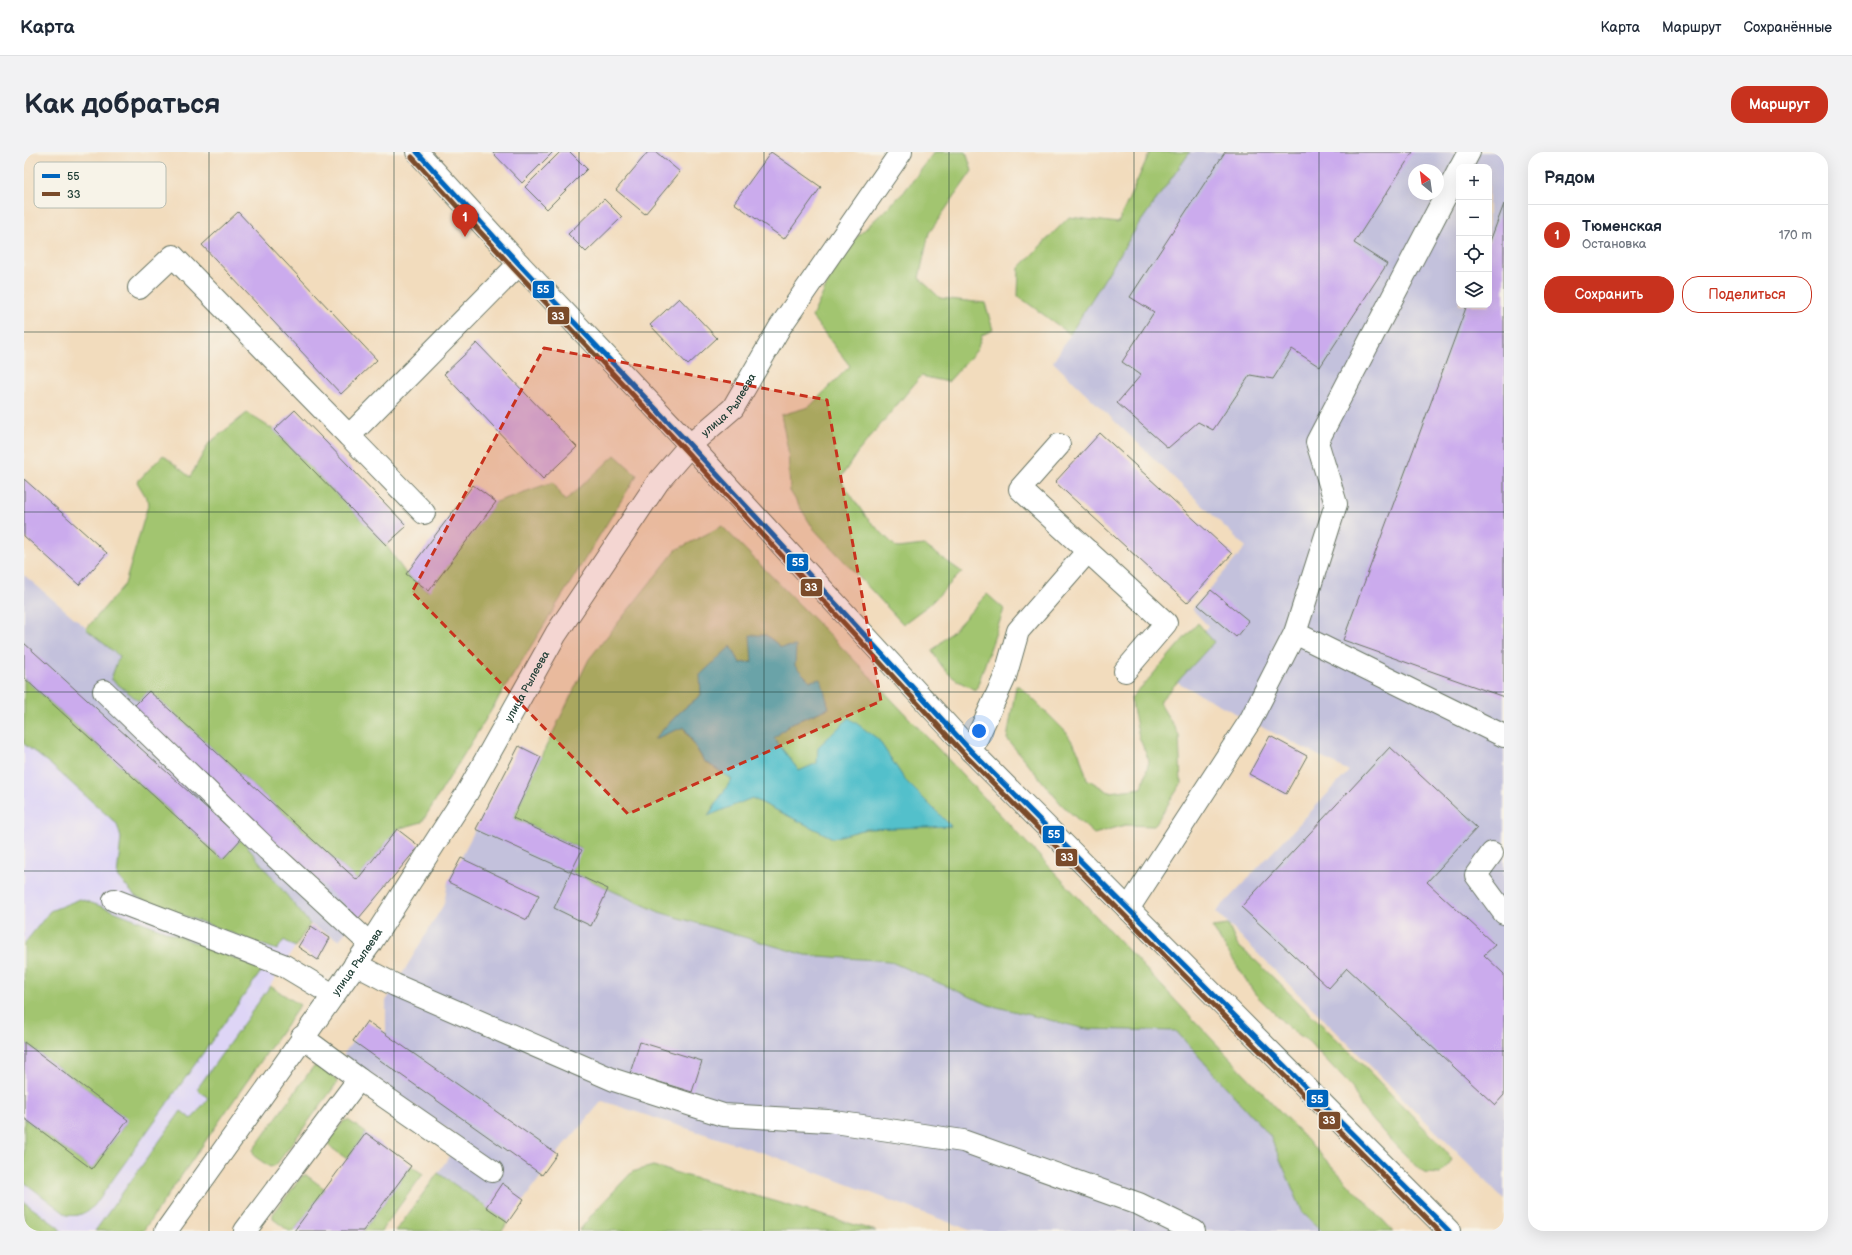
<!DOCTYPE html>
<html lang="ru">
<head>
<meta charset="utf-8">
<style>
  body { margin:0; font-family:"Balsamiq Sans",sans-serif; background:#f2f2f3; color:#1f2937 }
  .controls { position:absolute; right:12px; top:12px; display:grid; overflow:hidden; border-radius:8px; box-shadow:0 4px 16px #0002 }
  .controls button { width:36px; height:36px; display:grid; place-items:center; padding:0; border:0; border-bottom:1px solid #e0e1e3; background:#fff; color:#1f2937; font:20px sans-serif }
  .compass { position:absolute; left:1384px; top:12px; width:36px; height:36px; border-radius:50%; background:#fff; box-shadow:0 4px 16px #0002; rotate:331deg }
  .you { position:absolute; left:955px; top:579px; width:14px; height:14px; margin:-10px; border:3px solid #fff; border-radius:50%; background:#1a73e8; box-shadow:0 0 0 6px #1a73e833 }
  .badge { display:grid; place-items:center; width:26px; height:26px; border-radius:50%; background:#c8321e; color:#fff; font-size:13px; font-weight:700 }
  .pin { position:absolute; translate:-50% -33px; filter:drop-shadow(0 1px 2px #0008) }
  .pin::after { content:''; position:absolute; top:21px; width:14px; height:12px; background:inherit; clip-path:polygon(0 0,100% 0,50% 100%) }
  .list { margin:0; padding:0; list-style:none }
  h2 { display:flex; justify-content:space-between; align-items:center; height:52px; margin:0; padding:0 16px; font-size:17px }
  h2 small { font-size:13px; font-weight:400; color:#747a83 }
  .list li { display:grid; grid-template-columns:26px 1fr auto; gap:12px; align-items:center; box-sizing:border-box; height:60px; padding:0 16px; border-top:1px solid #e0e1e3 }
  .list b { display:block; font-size:15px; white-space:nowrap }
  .list p { margin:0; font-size:13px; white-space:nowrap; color:#747a83 }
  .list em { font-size:13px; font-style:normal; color:#747a83 }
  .actions { display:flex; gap:8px; padding:12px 16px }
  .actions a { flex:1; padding:9px 0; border:1px solid #c8321e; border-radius:16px; text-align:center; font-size:14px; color:#c8321e }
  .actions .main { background:#c8321e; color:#fff }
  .icon { flex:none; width:22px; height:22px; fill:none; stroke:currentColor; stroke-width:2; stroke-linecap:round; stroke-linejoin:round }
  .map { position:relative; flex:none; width:1480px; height:1079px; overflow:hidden; border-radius:16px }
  header { display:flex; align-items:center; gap:24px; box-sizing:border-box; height:56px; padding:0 20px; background:#fff; border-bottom:1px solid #e0e1e3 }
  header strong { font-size:19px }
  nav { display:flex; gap:22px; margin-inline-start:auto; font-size:14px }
  .intro { display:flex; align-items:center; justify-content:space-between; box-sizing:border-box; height:96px; padding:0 24px }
  h1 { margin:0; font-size:28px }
  .button { padding:10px 18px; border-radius:16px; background:#c8321e; color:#fff; font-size:14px; font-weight:700 }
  main { display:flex; gap:24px; padding:0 24px }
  aside { flex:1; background:#fff; border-radius:16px; box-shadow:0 4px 16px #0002 }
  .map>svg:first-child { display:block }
</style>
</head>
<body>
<header>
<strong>Карта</strong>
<nav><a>Карта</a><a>Маршрут</a><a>Сохранённые</a></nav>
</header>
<div class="intro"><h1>Как добраться</h1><a class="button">Маршрут</a></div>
<main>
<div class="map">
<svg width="1480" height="1079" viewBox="0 0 1480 1079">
  <rect width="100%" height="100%" fill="#f7f3e8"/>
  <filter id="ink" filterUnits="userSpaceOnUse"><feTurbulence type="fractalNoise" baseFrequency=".025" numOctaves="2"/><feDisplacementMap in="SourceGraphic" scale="8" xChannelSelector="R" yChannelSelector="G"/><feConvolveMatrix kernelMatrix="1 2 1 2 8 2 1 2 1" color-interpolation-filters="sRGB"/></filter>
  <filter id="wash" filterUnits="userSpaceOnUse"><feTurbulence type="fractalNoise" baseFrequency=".012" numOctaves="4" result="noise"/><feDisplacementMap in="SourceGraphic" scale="16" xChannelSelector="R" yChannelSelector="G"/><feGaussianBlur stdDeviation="0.9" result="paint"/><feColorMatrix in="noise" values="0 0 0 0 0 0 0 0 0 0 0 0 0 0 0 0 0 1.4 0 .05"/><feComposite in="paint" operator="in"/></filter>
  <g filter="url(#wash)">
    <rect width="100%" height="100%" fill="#f2dcbd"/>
    <!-- built -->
    <path fill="#ded5f6" d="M0 558 286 772 246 834 276 853 119 1079H0Z"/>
    <!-- industrial -->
    <g fill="#c3c1dc" fill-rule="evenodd">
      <path d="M1166 0H1480V1047L1192 760 1325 619 1226 569 1140 523 1184 474 1168 457 1222 395 1029 210 1113 75ZM1435 15H1465V153H1435ZM1390 18H1414V42H1390Z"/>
      <path d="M0 423 95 504 125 539 333 728 373 677 395 694 315 788 189 720 199 707 0 526Z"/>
      <path d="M495 594 517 605 489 666 558 698 547 720 634 760 781 803 865 809 965 853 1062 877 1152 879 1246 984 1279 1061 1298 1079H948L746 1003 578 949 533 1002 484 1070 414 1021 437 987 319 903 343 869 362 881V849L420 752 424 730Z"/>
    </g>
    <!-- green -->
    <g fill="#a2c56f" stroke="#608152" fill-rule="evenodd">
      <path d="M911 0H942L948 19 905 81 895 126 916 146 961 151 969 178 958 183 953 198 924 230 897 224 833 301 816 327 842 365 873 396 900 393 938 420 906 452 879 472 789 376 766 339 764 298 757 263 785 255 826 214 788 165 819 98 879 41Z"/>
      <path d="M1126 0H1166L1113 75 1046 182 994 144 995 116 1045 65 1094 71Z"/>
      <path d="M223 261 250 278 362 393 382 422 404 439 472 350 529 330 541 349 591 303 613 323 398 670 373 677 333 728 125 539 115 549 87 527 95 504 62 477 101 432 125 350 113 330 139 303 166 325 185 291Z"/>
      <path d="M698 374 836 514 1369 1079H1298L1279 1061 1246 984 1152 879 1062 877 965 853 865 809 781 803 635 760 547 720 557 697 489 666 517 605 565 507 652 398ZM742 483 757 495 771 514 786 529 805 556 768 571 750 586 775 619 854 587 881 628 927 674 842 677 809 686 728 646 684 663 708 627 680 609 659 575 631 586 656 560 677 543 707 494 716 511 728 510Z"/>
      <path d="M963 442 980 457 952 538C929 528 921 521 908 499L931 477Z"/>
      <path d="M1174 471 1190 490 1135 550 1155 583 1157 632 1130 674 1101 673 1070 682 1038 653 983 587 992 534H996L1042 580 1055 601 1063 627 1085 640 1118 636 1125 609 1115 585 1107 546C1131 522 1151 495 1174 471Z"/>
      <path d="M0 526 199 707 217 687 286 772 271 795 260 788 253 798 123 750 111 744 93 724 97 686 93 672 26 612 0 592Z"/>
      <path d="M56 747 82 756 239 817 70 1054C61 1061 55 1065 43 1063L0 1030V966L68 1017 104 968 0 890V792L26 759Z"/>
      <path d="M1204 773 1213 793 1231 808 1325 899 1417 993 1428 1008 1416 1022 1400 1021 1370 992 1338 956 1327 934 1284 889 1264 875 1231 842 1188 775Z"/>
      <path d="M246 834 276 853 119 1079H71L157 959 168 967 184 946 173 937Z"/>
      <path d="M296 914 311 925 313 931 252 1013 246 1015 230 1004 229 998 289 915Z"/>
      <path d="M324 968 342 981 323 1007 305 994 304 989 320 969Z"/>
      <path d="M387 1014 399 1022 357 1079H339Z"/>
      <path d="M629 1014 852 1079H555L570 1060 608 1020Z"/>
      <path d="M414 1021 484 1070 478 1079H372Z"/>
      <path d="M282 1023 301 1037 270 1079H265L249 1067V1062L278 1024Z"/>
      <path d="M0 1050 34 1075 37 1079H0Z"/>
    </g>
    <!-- water -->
    <path fill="#53c0cb" stroke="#397e80" d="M726 483H742L757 495 772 494 771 514 786 529 797 527 805 556 768 571 750 586 775 619 793 611 794 595 825 566 854 587 881 628 927 674 842 677 809 686 728 646 684 664 708 627 680 609 660 575 630 587 656 560 677 543 676 523 707 494 716 511 728 510Z"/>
    <g id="blocks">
      <!-- building -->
      <g fill="#cbabed">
        <path d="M468 0H529L498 31Z"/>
        <path d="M536 0H546L563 17 523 57 501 35Z"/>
        <path d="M624 0H632L656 20 621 62 592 38Z"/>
        <path d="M747 0 797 35 760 87 710 51Z"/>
        <path d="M1201 0H1389L1330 91 1363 112 1296 215 1268 197 1249 227 1226 223 1189 278 1174 270 1144 296 1093 251 1117 223 1098 210 1130 160 1106 145Z"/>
        <path d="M580 47 598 65 562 100 544 82Z"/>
        <path d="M1480 52V545L1319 488 1443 153H1465V92Z"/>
        <path d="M214 60 353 208 317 242 178 93Z"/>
        <path d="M655 146 693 186 664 213 626 173Z"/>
        <path d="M453 191 553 295 519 327 420 222Z"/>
        <path d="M271 258 383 374 362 393 250 278Z"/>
        <path d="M1076 281 1208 402 1163 451 1031 330Z"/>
        <path d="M0 327 83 401 55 433 0 384Z"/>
        <path d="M449 333 472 350 405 439 382 422Z"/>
        <path d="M1187 438 1225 469 1212 485 1174 453Z"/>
        <path d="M0 491 217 687 199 707 0 526Z"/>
        <path d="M125 539 333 728 373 677 395 694 335 766 106 558Z"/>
        <path d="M1246 584 1283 604 1262 642 1225 622Z"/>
        <path d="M495 594 517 605 489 666 558 698 547 720 584 737 567 774 530 756 547 720 452 677Z"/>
        <path d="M1366 595 1453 676 1403 730 1471 793 1460 803 1480 822V943L1471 953 1323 816 1305 836 1217 755Z"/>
        <path d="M437 706 515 743 503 768 424 730Z"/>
        <path d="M287 774 306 786 294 808 274 795Z"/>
        <path d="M343 869 533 1002 518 1023 329 889Z"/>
        <path d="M0 890 104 968 68 1017 0 966Z"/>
        <path d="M616 890 678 909 668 940 606 921Z"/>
        <path d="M342 981 387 1014 339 1079H270Z"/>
        <path d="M478 1031 500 1047 484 1070 462 1055Z"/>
      </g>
    </g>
  </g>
  <g filter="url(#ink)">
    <use href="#blocks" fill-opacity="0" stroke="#697564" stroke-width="1"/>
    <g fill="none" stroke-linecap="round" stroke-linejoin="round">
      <!-- minor casing -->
      <g stroke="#697564" stroke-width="24">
        <g id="minor">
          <path d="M393 0 495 112 666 293 947 599 1425 1079"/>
          <path d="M1437 15 1445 0"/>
          <path d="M115 136 149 104 325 284 495 112"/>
          <path d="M325 284 400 361"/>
          <path d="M1035 293 996 337 1142 471 1101 519"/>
          <path d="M1271 481 1480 584"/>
          <path d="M80 539 244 698 346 792"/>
          <path d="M947 599 981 525 994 479 1064 399"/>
          <path d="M1468 701 1452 723 1480 761"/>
          <path d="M90 748 259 813 309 843"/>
          <path d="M1104 757 1226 569 1271 481 1312 352 1293 290 1435 18"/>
          <path d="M331 812 371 833 590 928 699 963 804 969 939 989 1115 1052 1170 1079"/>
          <path d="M278 885 335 927 468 1019"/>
          <path id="s1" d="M142 1079 346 792 443 641 532 482 634 330 666 293 709 256 756 175 877 0"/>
          <path d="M221 1079 335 927"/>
        </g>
      </g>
      <!-- minor -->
      <use href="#minor" stroke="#fff" stroke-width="22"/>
      <!-- bus-1 casing -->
      <g stroke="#f7f3e8" stroke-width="8">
        <path id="bus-1" d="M393 0 495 112 666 293 947 599 1425 1079"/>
      </g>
      <!-- bus-2 casing -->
      <g stroke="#f7f3e8" stroke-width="8">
        <path id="bus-2" d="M388 5 490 117 661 298 942 604 1415 1079"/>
      </g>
      <!-- bus-1 -->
      <use href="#bus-1" stroke="#0065bd" stroke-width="5"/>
      <!-- bus-2 -->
      <use href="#bus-2" stroke="#7a4b2a" stroke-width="5"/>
    </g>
  </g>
  <!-- marked area -->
  <path fill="#c8321e" fill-opacity="0.2" stroke="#c8321e" stroke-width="3" stroke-dasharray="8 5" stroke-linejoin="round" d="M520 196 803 248 857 549 604 662 388 440Z"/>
  <!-- grid -->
  <path fill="none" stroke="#1f3d34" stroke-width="1" stroke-opacity="0.55" d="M185 0V1079M370 0V1079M555 0V1079M740 0V1079M925 0V1079M1110 0V1079M1295 0V1079M0 180H1480M0 360H1480M0 540H1480M0 719H1480M0 899H1480"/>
  <g text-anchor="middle" stroke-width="3" stroke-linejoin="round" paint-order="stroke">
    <!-- street labels -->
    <g font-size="11" fill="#1f3d34" stroke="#f7f3e8">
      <text dy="4" stroke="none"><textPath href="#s1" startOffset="1002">улица Рылеева</textPath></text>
      <text dy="4" stroke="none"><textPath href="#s1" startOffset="654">улица Рылеева</textPath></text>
      <text dy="4" stroke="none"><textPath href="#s1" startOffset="330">улица Рылеева</textPath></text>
    </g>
  </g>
  <!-- legend -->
  <rect x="10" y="10" width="132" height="46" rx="6" fill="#f7f3e8" stroke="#b6bcb2" stroke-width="1"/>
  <rect x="18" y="22" width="18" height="4" fill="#0065bd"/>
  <rect x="18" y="40" width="18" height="4" fill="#7a4b2a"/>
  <g font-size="11" fill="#1f3d34">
    <text x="43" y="28">55</text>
    <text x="43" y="46">33</text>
  </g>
  <g stroke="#f7f3e8" stroke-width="1.5">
    <rect x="508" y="128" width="23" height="19" rx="4" fill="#0065bd"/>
    <rect x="523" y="154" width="23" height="19" rx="4" fill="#7a4b2a"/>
    <rect x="762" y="401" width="23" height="19" rx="4" fill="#0065bd"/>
    <rect x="776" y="426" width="23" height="19" rx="4" fill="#7a4b2a"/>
    <rect x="1018" y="673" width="23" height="19" rx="4" fill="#0065bd"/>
    <rect x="1031" y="696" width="23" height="19" rx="4" fill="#7a4b2a"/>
    <rect x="1282" y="937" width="23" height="19" rx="4" fill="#0065bd"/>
    <rect x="1294" y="959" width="23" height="19" rx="4" fill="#7a4b2a"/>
  </g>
  <g font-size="11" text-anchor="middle" font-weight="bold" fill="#fff">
    <text x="519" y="141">55</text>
    <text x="534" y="168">33</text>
    <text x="774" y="414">55</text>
    <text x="787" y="439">33</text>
    <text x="1030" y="686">55</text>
    <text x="1043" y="709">33</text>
    <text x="1293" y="951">55</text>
    <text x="1305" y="972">33</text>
  </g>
</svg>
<div class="controls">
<button>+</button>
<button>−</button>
<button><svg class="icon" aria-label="locate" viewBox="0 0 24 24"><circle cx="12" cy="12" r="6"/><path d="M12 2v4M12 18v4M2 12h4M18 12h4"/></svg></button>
<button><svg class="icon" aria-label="layers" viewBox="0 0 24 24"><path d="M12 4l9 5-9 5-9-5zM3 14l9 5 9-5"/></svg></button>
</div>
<svg class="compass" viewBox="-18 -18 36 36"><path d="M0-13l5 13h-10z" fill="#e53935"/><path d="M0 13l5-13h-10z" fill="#747a83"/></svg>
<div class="you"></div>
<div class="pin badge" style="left:441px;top:85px">1</div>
</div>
<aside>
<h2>Рядом<small></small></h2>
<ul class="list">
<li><span class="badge">1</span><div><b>Тюменская</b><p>Остановка</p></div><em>170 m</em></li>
</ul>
<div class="actions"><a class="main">Сохранить</a><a>Поделиться</a></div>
</aside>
</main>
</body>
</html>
